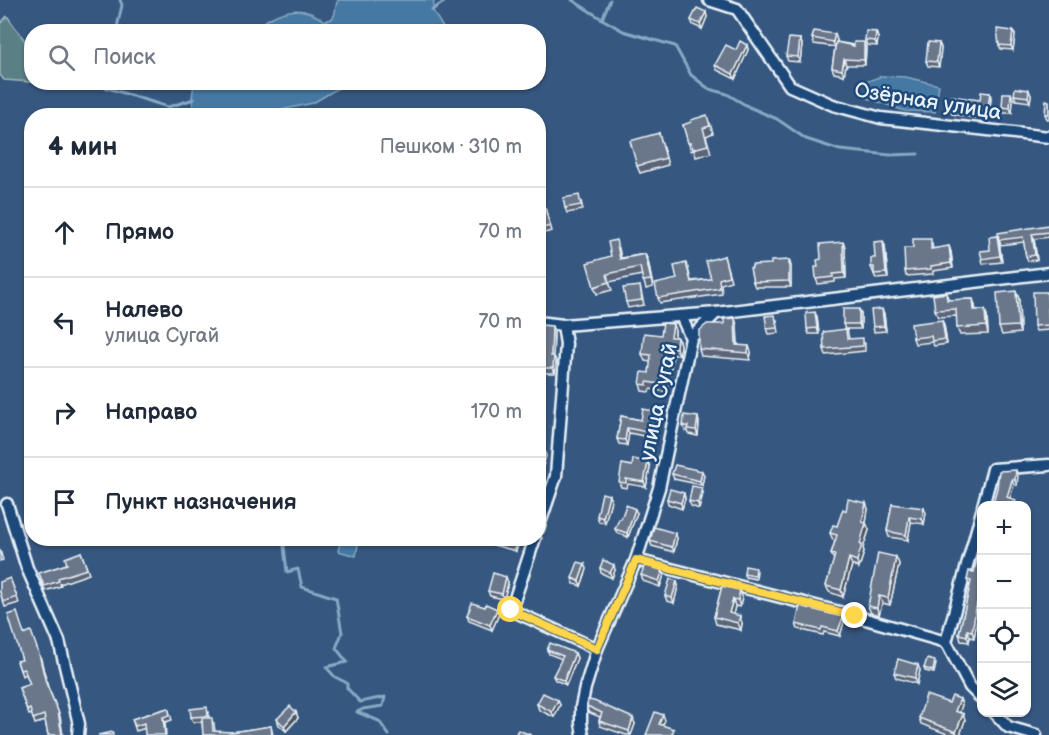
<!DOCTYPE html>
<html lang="ru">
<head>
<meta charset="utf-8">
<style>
  body { margin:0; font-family:"Balsamiq Sans",sans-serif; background:#f2f2f3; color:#1f2937 }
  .controls { position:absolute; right:18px; bottom:18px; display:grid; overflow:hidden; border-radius:12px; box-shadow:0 2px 4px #0004 }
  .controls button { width:54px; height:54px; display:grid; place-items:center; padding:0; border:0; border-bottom:2px solid #e0e1e3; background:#fff; color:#1f2937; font:30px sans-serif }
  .stop { position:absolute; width:18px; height:18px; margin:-14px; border:4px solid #ffd54a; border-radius:50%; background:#fff }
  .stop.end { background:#ffd54a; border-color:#fff; box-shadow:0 2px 6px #0008 }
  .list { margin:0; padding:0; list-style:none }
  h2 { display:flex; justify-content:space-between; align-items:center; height:78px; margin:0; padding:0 24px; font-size:26px }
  h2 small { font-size:20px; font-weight:400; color:#747a83 }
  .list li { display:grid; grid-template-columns:39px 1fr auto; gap:18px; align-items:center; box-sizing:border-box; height:90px; padding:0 24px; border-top:2px solid #e0e1e3 }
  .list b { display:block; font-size:22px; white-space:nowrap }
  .list p { margin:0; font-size:20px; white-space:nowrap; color:#747a83 }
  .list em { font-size:20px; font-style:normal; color:#747a83 }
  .icon { flex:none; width:33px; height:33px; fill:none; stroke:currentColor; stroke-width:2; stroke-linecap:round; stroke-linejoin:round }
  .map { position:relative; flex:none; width:1049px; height:735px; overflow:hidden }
  .search { position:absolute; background:#fff; box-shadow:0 2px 4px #0004; left:24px; top:24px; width:522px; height:66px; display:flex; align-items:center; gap:15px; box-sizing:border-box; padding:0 21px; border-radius:24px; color:#747a83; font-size:22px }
  .panel { position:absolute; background:#fff; box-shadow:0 2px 4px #0004; left:24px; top:108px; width:522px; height:438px; border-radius:24px }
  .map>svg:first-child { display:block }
</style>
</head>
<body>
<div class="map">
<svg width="1049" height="735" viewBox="0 0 1049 735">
  <rect width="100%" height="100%" fill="#36577f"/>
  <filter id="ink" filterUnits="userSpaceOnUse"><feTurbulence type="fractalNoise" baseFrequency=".0167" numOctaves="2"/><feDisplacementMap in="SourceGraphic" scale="12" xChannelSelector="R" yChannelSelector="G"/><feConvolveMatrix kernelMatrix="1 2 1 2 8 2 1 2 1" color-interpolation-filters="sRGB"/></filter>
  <g filter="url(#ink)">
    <!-- green -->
    <path fill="#5a8086" stroke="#a1b8bf" stroke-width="1.5" d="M7 16 31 49V79L30 82 4 80 0 75V24Z"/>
    <!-- water -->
    <g fill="#4579a3" stroke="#86a9c5" stroke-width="1.5">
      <path d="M338 0H434L433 11 445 31H255C266 17 290 6 308 12 314 14 320 18 325 21 339 19 333 9 338 0Z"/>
      <path d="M882 76 906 77 939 85 935 112 905 111 867 98 868 81Z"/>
      <path d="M194 83V82L347 83 313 103 259 115H194L192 98Z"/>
      <path d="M341 539H359L356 556 338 551Z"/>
    </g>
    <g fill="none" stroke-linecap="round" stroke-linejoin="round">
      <!-- stream -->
      <g stroke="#86a9c5" stroke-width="3">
        <path d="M572 0 602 19 610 0"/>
        <path d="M432 10 447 0"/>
        <path d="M602 19 623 31 675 46 691 75 709 89 727 94 749 107 777 119 806 139 840 150 890 155 918 154"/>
        <path d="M116 32 122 5 120 0"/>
        <path d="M105 82 104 87 168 107 194 99"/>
        <path d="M283 538 287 572 298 569 302 587 336 598 342 633 336 648 347 662 326 667 335 677 347 683V688L360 702 385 697 383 706 363 709 357 712 379 721 389 735"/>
      </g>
      <!-- minor casing -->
      <g stroke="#e8f1f8" stroke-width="15">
        <g id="minor">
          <path d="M709 0 737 9 790 86 833 105 881 118 1049 137"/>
          <path d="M681 316 691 338"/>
          <path d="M538 322 563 325 716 313 1049 273"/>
          <path d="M7 504 27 568 59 641 79 724 78 735"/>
          <path d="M983 506 993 469 1049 465"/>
          <path d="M538 529 556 476 566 344 563 325"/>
          <path d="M535 538 511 610 597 649"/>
          <path d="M636 560 855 616 946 642"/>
          <path d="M946 642 982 511"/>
          <path d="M946 642 970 687 982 699"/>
          <path d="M994 712 1008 727 1036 735"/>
          <path d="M583 735 581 723V707L585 688 597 649 636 560 659 488 691 338 716 313"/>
        </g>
      </g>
      <!-- minor -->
      <use href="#minor" stroke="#1f4a7a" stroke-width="10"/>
    </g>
    <!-- wall -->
    <g fill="#5c6577" stroke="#e8f1f8" stroke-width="1.5">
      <path d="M707 17 702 29 693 25 691 20Z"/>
      <path d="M876 32 878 38 877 46 867 45 865 40Z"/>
      <path d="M1015 35 1013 50 1001 49 999 45Z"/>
      <path d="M812 38 837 40 836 42 866 47 865 65H846L844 75 834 73 832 68 835 47 814 44Z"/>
      <path d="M800 39 802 44 800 62 788 61 786 56Z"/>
      <path d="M939 43 941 48 939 67 928 66 926 61Z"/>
      <path d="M747 45 748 50 735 79 717 70 715 65 736 50Z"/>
      <path d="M990 93 991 98 989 117 976 115 975 118 952 114 950 109 980 100Z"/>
      <path d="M1014 95H1031L1030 102 1016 100Z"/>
      <path d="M1013 99 1012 113H1004L1002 107Z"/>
      <path d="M1049 101V119H1047L1045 114Z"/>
      <path d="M710 123 713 133 706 136 711 153 696 157 694 150 691 151 683 125Z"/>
      <path d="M659 133 668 165 640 173 637 166Z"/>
      <path d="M581 201 583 210 567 213 565 208Z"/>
      <path d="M545 208 552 231 544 233 543 228Z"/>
      <path d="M1049 225V237L1034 239 1037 260 1028 261 1026 257 1024 242 1001 245 999 240Z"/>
      <path d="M997 236 999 241 1002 262 983 264 982 259 990 250Z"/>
      <path d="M932 244 933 249 949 246 951 252 953 268 933 271V274L906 276 905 271 913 248Z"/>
      <path d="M885 246 888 278 876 279 871 267 875 258Z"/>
      <path d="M845 247 846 278 835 279V282L818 284 816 279 818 267 821 259Z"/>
      <path d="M619 248 621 258 645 254 648 261 653 287 646 289 642 275 609 282 612 290 597 294 594 287 611 256Z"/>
      <path d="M724 256 731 281 721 284 722 294 660 303 658 298 688 268 691 281 711 279Z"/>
      <path d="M789 260 791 266V287H755L753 282 771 264Z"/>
      <path d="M640 286 644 305 628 308 626 302Z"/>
      <path d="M1016 291 1019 299 1020 333 1002 335 999 327Z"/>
      <path d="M946 293 949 300 973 299 975 306 976 310H985L987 317 988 334 960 335 957 328V316L938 317 935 310Z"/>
      <path d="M1049 297V330L1036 331 1034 326Z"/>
      <path d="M861 314V329H847L849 339 865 343V351L826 355 824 349 845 329 843 324Z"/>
      <path d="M884 314 886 331 874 332 873 327Z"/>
      <path d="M817 317 819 334H809L807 329Z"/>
      <path d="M777 320 779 333 769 334 767 329Z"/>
      <path d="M942 320 944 325 947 344 934 346 932 342 915 344 913 338Z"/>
      <path d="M737 325 738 345 751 352 750 360 701 356 699 349Z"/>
      <path d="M538 328 554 331 553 356 556 361 555 373H542L540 368V364H538Z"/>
      <path d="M675 331V337H677L680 344 679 355H673L667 392 650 389 649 392 642 391 640 384 649 373 651 362 645 361 642 354 661 335Z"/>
      <path d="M621 416 641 420 661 418 658 430 650 428 649 437 629 433 627 445 619 444 617 439Z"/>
      <path d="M699 422 698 436 689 434 688 431H685L683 426Z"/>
      <path d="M648 462 650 467 646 487 628 484 627 488 621 487 619 482 632 466Z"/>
      <path d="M672 474 704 475 702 485 674 479Z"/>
      <path d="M684 493 685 499 682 509 668 504 667 499Z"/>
      <path d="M703 493 699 509 691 506 689 501Z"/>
      <path d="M609 495 611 500 605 523 599 522 597 516Z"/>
      <path d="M866 503 868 509 866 523 869 530 863 548 864 552 859 568 852 565 843 597 829 592 826 586 834 560 831 554 835 541 833 540 830 533 837 526 846 511Z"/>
      <path d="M892 504 926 513 924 524 911 522 908 540 889 537 887 531Z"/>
      <path d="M637 513 628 537 617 533 615 529 621 519Z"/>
      <path d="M484 538H517L519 542 516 551 486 543Z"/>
      <path d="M677 538 674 552 652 546 650 541Z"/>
      <path d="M981 543V610L979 609 974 638 970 637 969 642 961 641 959 634 970 587 967 580 974 572Z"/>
      <path d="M0 550 3 560 0 561Z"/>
      <path d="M81 552 89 574 60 584 61 586 45 591 39 573 67 564Z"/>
      <path d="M896 557 899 564 890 605 882 603 879 615 871 613 868 606Z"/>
      <path d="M585 564 587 569 581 586 574 584 572 578Z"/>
      <path d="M600 568 615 570 612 578 601 573Z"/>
      <path d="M757 571 756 579 745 577 744 574Z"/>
      <path d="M641 575H664L660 587 643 581Z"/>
      <path d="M10 578 19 603 5 607 0 592Z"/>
      <path d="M508 582 504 599 490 596 488 591Z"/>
      <path d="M678 586 674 603 667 601 665 596Z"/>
      <path d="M722 586 742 597 740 607 735 606 733 614 742 623 741 630 716 624 714 617Z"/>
      <path d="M499 614 492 630 469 621 467 616Z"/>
      <path d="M843 617 844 622 840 636 824 632 823 635 798 629 796 624Z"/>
      <path d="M24 634 41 659 48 687 60 716 63 735H48L45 721 35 724 32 714 29 715 19 688 30 684 26 674 22 676 17 661 22 660Z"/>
      <path d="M547 650 575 653 577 658 566 685 555 680 553 676 562 659 549 654Z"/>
      <path d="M936 664 934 673 925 671 924 668Z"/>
      <path d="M920 670 917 684 896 678 894 673Z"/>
      <path d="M960 699 962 705 959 712 963 714 965 720 960 735H950L921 724 919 718Z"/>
      <path d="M537 704 560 705 554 717 539 710Z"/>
      <path d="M587 706 635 724 631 735H626L600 726 599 721 600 717 588 712Z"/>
      <path d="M168 708 172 720 136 731 132 719Z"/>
      <path d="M209 712V718L214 723 215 732H232L271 726 273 735H203L202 722H193L191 717Z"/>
      <path d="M296 712 298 718 286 731 279 725 277 719Z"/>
    </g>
    <!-- shaded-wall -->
    <g fill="#4b5361" stroke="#e8f1f8" stroke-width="1.5">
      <path d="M706 12 707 17 702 29 700 24Z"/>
      <path d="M1013 31 1015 35 1013 50 1011 46Z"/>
      <path d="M876 32 878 38 877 46 875 41Z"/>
      <path d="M835 34 837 40 835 47 833 42Z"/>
      <path d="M800 39 802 44 800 62 798 57Z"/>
      <path d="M864 42 866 47 865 65 864 60Z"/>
      <path d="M939 43 941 48 939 67 937 62Z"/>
      <path d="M747 45 748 50 735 79 733 74Z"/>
      <path d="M844 59 846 65 844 75 842 70Z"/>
      <path d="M1029 90 1031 95 1030 102 1028 97Z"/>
      <path d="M990 93 991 98 989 117 987 112Z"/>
      <path d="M1011 93 1013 99 1012 113 1010 108Z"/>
      <path d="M1032 234 1034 239 1037 260 1035 255Z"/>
      <path d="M997 236 999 241 1002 262 1000 256Z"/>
      <path d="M883 241 885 246 888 278 886 273Z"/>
      <path d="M843 242 845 247 846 278 844 273Z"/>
      <path d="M949 246 951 252 953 268 951 263Z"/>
      <path d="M645 254 648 261 653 287 651 280Z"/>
      <path d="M789 260 791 266V287L789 281Z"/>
      <path d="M1016 291 1019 299 1020 333 1018 326Z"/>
      <path d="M1047 292 1049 297V317L1048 315Z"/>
      <path d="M973 299 975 306 976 318 974 310Z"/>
      <path d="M859 309 861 314V329L859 324Z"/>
      <path d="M882 309 884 314 886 331 884 326Z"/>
      <path d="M985 310 987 317 988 334 986 326Z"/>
      <path d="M815 312 817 317 819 334 817 328Z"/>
      <path d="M735 318 737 325 738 352 736 345Z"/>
      <path d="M942 320 944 325 947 344 945 339Z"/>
      <path d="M673 324 675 331 674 344 671 337Z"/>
      <path d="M552 326 554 331 553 361 551 356Z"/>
      <path d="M677 337 680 344 679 355 676 348Z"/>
      <path d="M749 346 751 352 750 360 748 353Z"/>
      <path d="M671 348 673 355 667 392 665 385Z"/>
      <path d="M554 356 556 361 555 373 553 368Z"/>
      <path d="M539 412 541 418V425L539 419Z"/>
      <path d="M659 412 661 418 658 430 656 424Z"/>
      <path d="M698 417 699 422 698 436 696 430Z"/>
      <path d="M648 423 650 428 649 437 647 432Z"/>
      <path d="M627 428 629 433 627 445 625 440Z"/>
      <path d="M544 450 546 456 538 484V470Z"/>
      <path d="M648 462 650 467 646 487 644 482Z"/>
      <path d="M1016 470 1018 475 1017 486 1015 480Z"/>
      <path d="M702 471 704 475 702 485 700 481Z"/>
      <path d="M1012 480 1014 485 1009 502 1007 497Z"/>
      <path d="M702 488 703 493 699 509 698 503Z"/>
      <path d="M684 493 685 499 682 509 681 503Z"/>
      <path d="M609 495 611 500 605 523 603 518Z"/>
      <path d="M866 503 868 509 865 528 866 523 869 530 863 548 864 552 859 568 857 561 862 522Z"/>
      <path d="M924 508 926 513 924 524 922 519Z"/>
      <path d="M635 509 637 513 628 537 627 533Z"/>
      <path d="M909 517 911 522 908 540 906 535Z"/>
      <path d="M675 533 677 538 674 552 672 547Z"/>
      <path d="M516 538H517L519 542 516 551 514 545Z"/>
      <path d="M896 557 899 564 890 605 888 598Z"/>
      <path d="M849 558 852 565 843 597 841 590Z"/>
      <path d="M585 564 587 569 581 586 579 581Z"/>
      <path d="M614 565 615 570 612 578 610 573Z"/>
      <path d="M663 570 664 575 660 587 659 581Z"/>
      <path d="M506 577 508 582 504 599 502 594Z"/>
      <path d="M677 581 678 586 674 603 672 598Z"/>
      <path d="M740 590 742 597 740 607 738 600Z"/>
      <path d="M879 596 882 603 879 615 877 608Z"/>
      <path d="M733 599 735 606 732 620 729 613Z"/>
      <path d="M977 603 979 609 974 638 972 631Z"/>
      <path d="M497 609 499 614 492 630 490 625Z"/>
      <path d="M740 616 742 623 741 630 738 623Z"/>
      <path d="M843 617 844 622 840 636 838 631Z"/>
      <path d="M967 630 970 637 969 642 967 636Z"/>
      <path d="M575 653 577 658 566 685 564 681Z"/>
      <path d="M918 665 920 670 917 684 915 678Z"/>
      <path d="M1029 689 1031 695 1028 707 1027 701Z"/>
      <path d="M960 699 962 705 958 717 955 711Z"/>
      <path d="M558 700 560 705 554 717 552 712Z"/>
      <path d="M296 712 298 718 286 731 284 726Z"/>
      <path d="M963 714 965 720 960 735H958L956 732Z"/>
      <path d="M663 715 665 720 661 729 659 724Z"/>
      <path d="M163 717 165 722 166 735H165Z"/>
      <path d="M633 718 635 724 631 735H630L629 731Z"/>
    </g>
    <!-- building -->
    <g fill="#6b768a" stroke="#e8f1f8" stroke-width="1.5">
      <path d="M697 8 706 12 700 24 691 20Z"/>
      <path d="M997 29 1013 31 1011 46 999 45Z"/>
      <path d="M814 31 835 34 833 42 812 38Z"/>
      <path d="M866 31 876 32 875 41 865 40Z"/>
      <path d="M789 38 800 39 798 57 786 56Z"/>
      <path d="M740 41 747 45 733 74 715 65 726 45 736 50Z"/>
      <path d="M836 42 854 46V42H864V60L844 59 842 70 832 68Z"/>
      <path d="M928 42 939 43 937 62 926 61Z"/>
      <path d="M1015 88 1029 90 1028 97 1014 95Z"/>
      <path d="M981 92 990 93 987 112 974 110V112L950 109 952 96 980 100Z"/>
      <path d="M1003 93H1011L1010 108 1002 107Z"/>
      <path d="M1046 100 1049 101V114H1045Z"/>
      <path d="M707 115 710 126 703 128 708 145 693 149 691 143H688L683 125 691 122V120Z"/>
      <path d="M659 133 666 158 637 166 630 141Z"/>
      <path d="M579 195 581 205 565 208 563 198Z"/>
      <path d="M545 208 550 226 543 228 538 213V210Z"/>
      <path d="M1049 225V232L1032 234 1035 255 1026 257 1023 237 999 240 998 233Z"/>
      <path d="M997 236 1000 256 982 259 980 251 990 250 989 237Z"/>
      <path d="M913 239H931V249L949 246 951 263 931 266V269L905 271 904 248H913Z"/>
      <path d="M616 240 620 259 645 254 651 280 643 281 640 267 607 274 609 282 594 287 587 263 611 256 608 242Z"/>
      <path d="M883 241 886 273 874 274V267H871V258H875L874 242Z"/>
      <path d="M843 242 844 273 833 274V277L816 279 815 267H818L817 260 821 259 820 244Z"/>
      <path d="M724 256 729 276 719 279 720 288 658 298 655 284 677 279 674 266 686 263 691 282 711 279 706 261Z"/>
      <path d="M789 260V281L753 282 750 268H752V265L771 264V261Z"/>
      <path d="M640 286 642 300 626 302 623 288Z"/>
      <path d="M1016 291 1018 326 999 327 997 293Z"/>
      <path d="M1033 292H1047L1049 325 1034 326Z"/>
      <path d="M946 293 947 300 973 299 974 310H985L986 326 957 328 956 309 935 310 933 295Z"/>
      <rect x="843" y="309" width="16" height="15"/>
      <path d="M882 309 884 326 873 327 871 310Z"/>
      <path d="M815 312 817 328 807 329 806 313Z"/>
      <path d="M775 315 777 328 767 329 765 316Z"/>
      <path d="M735 318 736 345 749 346 748 353 699 349V331L707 324H724V319Z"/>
      <path d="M942 320 945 339 932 341 931 336 913 338 911 324Z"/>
      <path d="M663 323 673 324 671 337H677L676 348H671L665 385 647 382V385L640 384 642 372 649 373 651 355 642 354 644 333 661 335Z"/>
      <path d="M541 325 552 326 551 356H554L553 368H540V359H538V328H541Z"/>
      <path d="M846 329 847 339 863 338V346L824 349 823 332Z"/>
      <path d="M643 409 659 412 656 424 648 423 647 432 627 428 625 440 617 439 621 416 641 420Z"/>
      <path d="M684 415 698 417 696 430 687 429 688 426H683Z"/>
      <path d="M538 449 544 450 538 470Z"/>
      <path d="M633 459 648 462 644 482 626 479V483L619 482 622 464 632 466Z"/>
      <path d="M675 465 702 471 700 481 672 474Z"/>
      <path d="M1016 470 1015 480H1012L1007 497 1016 500 1014 506H992L997 488 999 471Z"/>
      <path d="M692 486 702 488 698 503 689 501Z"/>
      <path d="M670 489 684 493 681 503 667 499Z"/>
      <path d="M602 493 609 495 603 518 597 516Z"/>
      <path d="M848 499 866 503 862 522 866 523 860 544 862 545 857 561 849 558 841 590 826 586 835 555 831 554 837 535 830 533 833 525 837 526 843 509 846 511Z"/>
      <path d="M892 504 924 508 922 519 909 517 906 535 887 531Z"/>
      <path d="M626 505 635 509 627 533 615 529 619 519H621Z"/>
      <path d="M654 527 675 533 672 547 650 541Z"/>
      <path d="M489 538H516L514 545Z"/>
      <path d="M981 543V604L977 603 972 631 967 630V636L959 634 971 581 967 580 969 571 974 572Z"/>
      <path d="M81 552 87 569 58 578 59 581 44 586 39 573 67 564 65 558Z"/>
      <path d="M878 553 896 557 888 598 879 596 877 608 868 606Z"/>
      <path d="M603 560 614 565 610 573 600 568Z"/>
      <path d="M578 562 585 564 579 581 572 578Z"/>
      <path d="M645 565 663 570 659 581 641 575Z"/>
      <path d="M745 566 756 568 755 576 744 574Z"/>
      <path d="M493 573 506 577 502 594 488 591Z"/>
      <path d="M10 578 17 597 3 602 0 592V582Z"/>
      <path d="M670 579 677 581 672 598 665 596Z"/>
      <path d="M722 586 740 590 738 600 733 599 729 613 740 616 738 623 714 617Z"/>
      <path d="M472 603 485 607 486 604 497 609 490 625 467 616Z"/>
      <path d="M800 606 843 617 838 631 822 627 821 630 796 624Z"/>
      <path d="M17 612 24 634 31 631 39 654 46 683 58 711 62 735H48L44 715 33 719 30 709 27 710 19 688 30 684 24 669 20 670 17 661 22 660 8 615Z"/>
      <path d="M550 643 575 653 564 681 553 676 563 656 547 650Z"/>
      <path d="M898 659 918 665 915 678 894 673Z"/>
      <path d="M927 659 935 661 933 671 924 668Z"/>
      <path d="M1026 689H1029L1027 701H1026Z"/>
      <path d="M543 693 558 700 552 712 537 704Z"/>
      <path d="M926 695 949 703 952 696 960 699 955 711 963 714 956 732 919 718Z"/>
      <path d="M588 700 594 701 633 718 629 731 599 721 602 713 587 706Z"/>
      <path d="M290 706 296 712 284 726 277 719Z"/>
      <path d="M207 707 208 716 191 717 190 709Z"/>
      <path d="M168 708 170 715 163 717 165 735H145L144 723 135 726 132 719Z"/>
      <path d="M655 712 663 715 659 724 674 729 672 734 674 735H646Z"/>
      <path d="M202 718H212L213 731 232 732 271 726 272 735H203Z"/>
      <path d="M518 730 531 735H515Z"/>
      <path d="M112 732 113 735H98Z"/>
    </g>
  </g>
  <g fill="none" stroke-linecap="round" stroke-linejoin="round" filter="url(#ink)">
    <!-- route -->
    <path stroke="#ffd54a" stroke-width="8" d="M511 610 597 649 636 560 855 616"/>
  </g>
  <g text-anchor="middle" stroke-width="5" stroke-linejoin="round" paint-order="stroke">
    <!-- street labels -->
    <g font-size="21" fill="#e8f1f8" stroke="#1f4a7a">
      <text transform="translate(928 101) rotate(9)" y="7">Озёрная улица</text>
      <text transform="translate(658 402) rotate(-78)" y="7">улица Сугай</text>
    </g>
  </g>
</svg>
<div class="controls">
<button>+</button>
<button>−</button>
<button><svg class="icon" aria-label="locate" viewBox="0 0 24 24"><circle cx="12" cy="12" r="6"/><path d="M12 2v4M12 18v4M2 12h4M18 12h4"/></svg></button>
<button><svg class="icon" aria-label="layers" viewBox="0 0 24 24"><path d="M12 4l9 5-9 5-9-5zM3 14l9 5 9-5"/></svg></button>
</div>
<div class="stop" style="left:511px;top:610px"></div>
<div class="stop end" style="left:855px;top:616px"></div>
<div class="search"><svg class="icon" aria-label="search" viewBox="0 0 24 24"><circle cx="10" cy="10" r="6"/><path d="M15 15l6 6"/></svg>Поиск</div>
<section class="panel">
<h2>4 мин<small>Пешком · 310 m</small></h2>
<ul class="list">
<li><svg class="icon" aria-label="ahead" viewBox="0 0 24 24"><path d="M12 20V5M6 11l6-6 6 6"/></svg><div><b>Прямо</b></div><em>70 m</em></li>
<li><svg class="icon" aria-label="left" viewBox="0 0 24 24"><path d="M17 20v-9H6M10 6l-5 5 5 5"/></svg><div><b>Налево</b><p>улица Сугай</p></div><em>70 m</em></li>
<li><svg class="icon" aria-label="right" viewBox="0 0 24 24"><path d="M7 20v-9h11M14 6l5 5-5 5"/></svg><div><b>Направо</b></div><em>170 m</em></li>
<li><svg class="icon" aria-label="arrive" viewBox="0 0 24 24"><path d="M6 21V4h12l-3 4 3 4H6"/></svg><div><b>Пункт назначения</b></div></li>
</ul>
</section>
</div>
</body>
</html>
